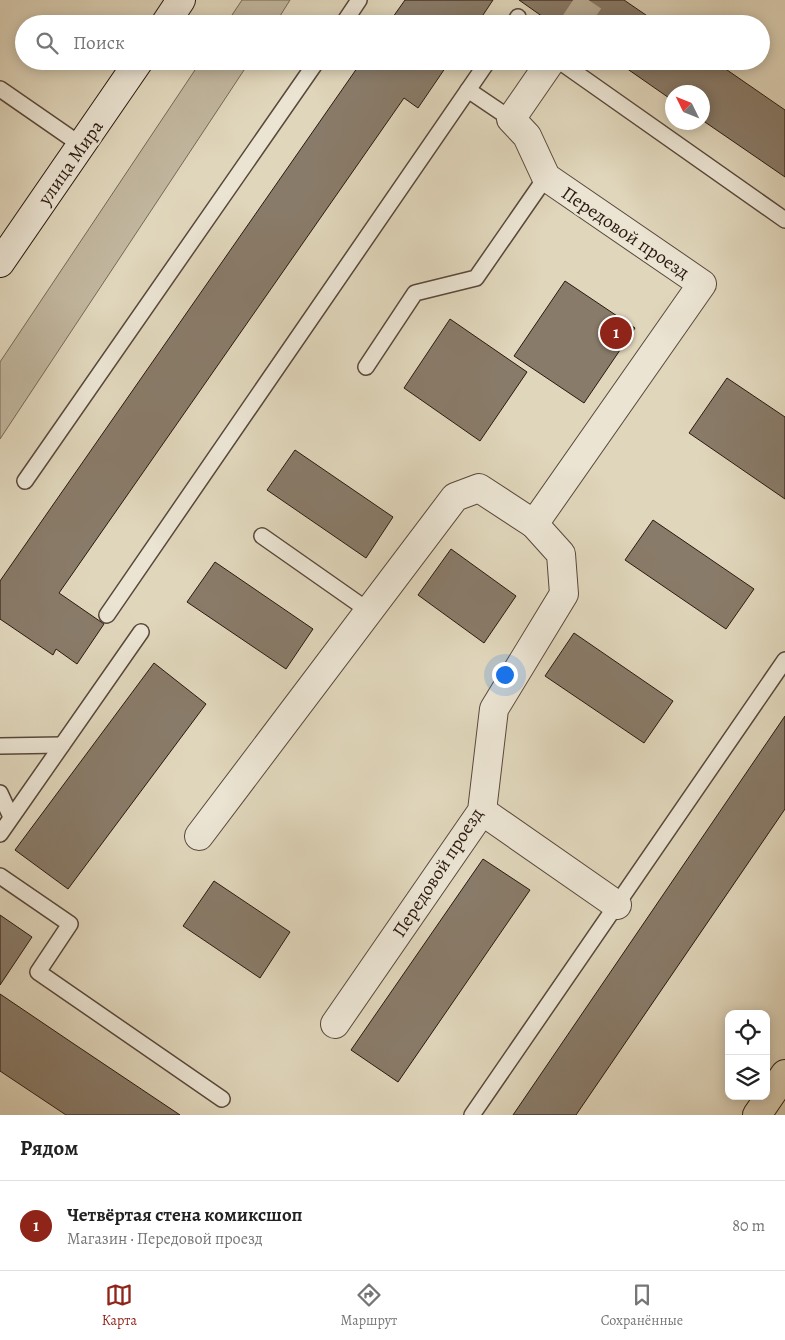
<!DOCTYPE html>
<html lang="ru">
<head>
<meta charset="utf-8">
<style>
  body { margin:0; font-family:Alegreya,serif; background:#f2f2f2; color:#222 }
  .controls { position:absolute; right:15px; bottom:15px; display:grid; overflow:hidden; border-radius:10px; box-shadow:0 2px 12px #0003 }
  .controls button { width:45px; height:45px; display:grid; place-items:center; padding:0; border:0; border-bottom:1px solid #e0e0e0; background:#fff; color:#222; font:25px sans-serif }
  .compass { position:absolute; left:665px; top:85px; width:45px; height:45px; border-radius:50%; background:#fff; box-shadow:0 2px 12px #0003; rotate:313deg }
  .you { position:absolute; left:504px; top:674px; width:18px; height:18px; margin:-12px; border:4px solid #fff; border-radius:50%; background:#1a73e8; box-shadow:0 0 0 8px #1a73e833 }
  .badge { display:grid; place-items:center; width:32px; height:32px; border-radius:50%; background:#8f2418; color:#fff; font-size:16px; font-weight:700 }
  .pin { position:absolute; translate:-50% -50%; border:2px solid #fff; box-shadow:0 1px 5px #0006 }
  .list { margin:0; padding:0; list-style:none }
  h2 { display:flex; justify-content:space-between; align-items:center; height:65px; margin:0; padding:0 20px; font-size:21px }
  h2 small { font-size:16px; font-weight:400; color:#767676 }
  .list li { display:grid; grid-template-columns:32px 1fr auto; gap:15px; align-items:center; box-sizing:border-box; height:90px; padding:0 20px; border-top:1px solid #e0e0e0 }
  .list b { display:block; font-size:19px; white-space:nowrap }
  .list p { margin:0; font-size:16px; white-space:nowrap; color:#767676 }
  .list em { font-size:16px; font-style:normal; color:#767676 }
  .icon { flex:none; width:28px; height:28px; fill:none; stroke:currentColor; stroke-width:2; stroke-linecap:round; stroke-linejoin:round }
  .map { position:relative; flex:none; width:785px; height:1115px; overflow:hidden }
  .search { position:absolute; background:#fff; box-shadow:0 2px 12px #0003; left:15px; right:15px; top:15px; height:55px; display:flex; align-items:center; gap:12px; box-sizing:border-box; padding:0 18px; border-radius:28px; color:#767676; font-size:19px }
  .sheet { height:155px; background:#fff }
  nav { display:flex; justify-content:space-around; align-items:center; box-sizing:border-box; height:70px; border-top:1px solid #e0e0e0; background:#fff; font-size:14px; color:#767676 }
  nav a { display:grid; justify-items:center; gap:2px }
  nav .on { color:#8f2418 }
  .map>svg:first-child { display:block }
</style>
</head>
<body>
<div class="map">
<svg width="785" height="1115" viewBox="0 0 785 1115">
  <rect width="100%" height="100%" fill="#e0d6bb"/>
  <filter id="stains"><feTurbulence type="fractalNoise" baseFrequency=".004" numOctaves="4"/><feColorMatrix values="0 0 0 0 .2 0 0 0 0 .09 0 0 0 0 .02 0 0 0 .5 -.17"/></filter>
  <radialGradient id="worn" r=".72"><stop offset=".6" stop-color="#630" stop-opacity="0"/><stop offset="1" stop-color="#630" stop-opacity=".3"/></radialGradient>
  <!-- green -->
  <g fill="#c1b69e" stroke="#766857">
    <path d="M242 0H290L275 24H226Z"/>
    <path d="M201 61H250L0 439V362Z"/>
  </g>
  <!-- building -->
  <g fill="#897b69" stroke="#2a1910">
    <path d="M405 0H493L477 24H388Z"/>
    <path d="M519 0H624L659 24H553Z"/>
    <path d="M362 61H450L418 108 404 98 59 593 104 624 77 664 56 649 53 655 0 619V581Z"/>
    <path d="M616 61H714L785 110V177L702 120V92H672V100Z"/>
    <path d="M565 281 635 328 584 403 514 356Z"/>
    <path d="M450 319 527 372 480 441 404 388Z"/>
    <path d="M727 378 785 417V499L689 433Z"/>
    <path d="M295 450 393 517 366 558 267 490Z"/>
    <path d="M653 520 754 589 726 629 625 560Z"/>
    <path d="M451 549 516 596 484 643 418 595Z"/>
    <path d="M215 562 313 629 286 669 187 602Z"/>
    <path d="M574 633 673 701 644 743 545 676Z"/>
    <path d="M154 663 206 704 68 889 15 850Z"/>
    <path d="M785 716V809L576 1115H513Z"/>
    <path d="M483 859 530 890 398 1082 351 1050Z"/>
    <path d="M214 881 290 932 260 978 183 926Z"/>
    <path d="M0 915 32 937 0 985Z"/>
    <path d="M0 994 74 1044 180 1115H66L0 1071Z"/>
  </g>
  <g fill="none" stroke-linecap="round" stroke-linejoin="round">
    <!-- minor-tunnel -->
    <path stroke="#bcb099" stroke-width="28" stroke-dasharray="28 14" stroke-linecap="butt" d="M574 24 590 0"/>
    <!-- service casing -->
    <g stroke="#58483b" stroke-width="18">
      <g id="service">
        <path d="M343 24 359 0"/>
        <path d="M514 24 518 17"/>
        <path d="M559 61 785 220"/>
        <path d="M0 89 81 145"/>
        <path d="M468 90 511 119"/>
        <path d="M366 367 415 293 476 278 546 177"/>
        <path d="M25 481 317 61"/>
        <path d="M262 536 369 611"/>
        <path d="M107 615 488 61"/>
        <path d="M0 746 62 745"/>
        <path d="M0 793 11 817"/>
        <path d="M0 834 141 632"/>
        <path d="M0 876 70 924 38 972 222 1099"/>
        <path d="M472 1115 785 660"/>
      </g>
    </g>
    <!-- minor casing -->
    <g stroke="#58483b" stroke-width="30">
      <g id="minor">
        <path d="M482 811 617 905"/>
        <path d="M199 836 455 497 479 488 534 524 702 284 546 177 527 136 511 119 551 61"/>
        <path d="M335 1024 482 811 494 709 564 594 561 554 534 524"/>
      </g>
    </g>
    <!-- secondary casing -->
    <g stroke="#2a1910" stroke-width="30">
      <g id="secondary">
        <path d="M165 24 181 0"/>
        <path d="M0 263 139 61"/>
      </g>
    </g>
    <!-- primary casing -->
    <g stroke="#2a1910" stroke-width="30">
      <path id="primary" d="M757 1115 785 1074"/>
    </g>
    <!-- service -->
    <use href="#service" stroke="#ebe4d3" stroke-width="15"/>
    <!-- minor -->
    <use href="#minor" stroke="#ebe4d3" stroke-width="28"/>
    <!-- secondary -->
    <use href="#secondary" stroke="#ebe4d3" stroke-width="28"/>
    <!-- primary -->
    <use href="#primary" stroke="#e0d6bb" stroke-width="28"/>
  </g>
  <g text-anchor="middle" stroke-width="4.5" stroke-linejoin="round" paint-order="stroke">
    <!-- street labels -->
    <g font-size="19" fill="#2a1910" stroke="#ebe4d3">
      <text transform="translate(70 162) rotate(-55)" y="7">улица Мира</text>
      <text transform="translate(626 232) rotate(34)" y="7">Передовой проезд</text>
      <text transform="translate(437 872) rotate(-57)" y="7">Передовой проезд</text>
    </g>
  </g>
  <rect width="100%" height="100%" filter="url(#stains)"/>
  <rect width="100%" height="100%" fill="url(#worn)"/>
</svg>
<div class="controls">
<button><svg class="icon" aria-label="locate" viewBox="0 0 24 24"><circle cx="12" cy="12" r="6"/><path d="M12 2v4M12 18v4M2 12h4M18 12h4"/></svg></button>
<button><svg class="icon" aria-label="layers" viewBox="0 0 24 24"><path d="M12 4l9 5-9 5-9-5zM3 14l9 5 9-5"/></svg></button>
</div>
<svg class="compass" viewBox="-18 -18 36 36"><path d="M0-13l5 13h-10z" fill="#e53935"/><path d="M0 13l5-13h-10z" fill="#767676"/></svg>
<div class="you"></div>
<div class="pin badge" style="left:616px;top:333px">1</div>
<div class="search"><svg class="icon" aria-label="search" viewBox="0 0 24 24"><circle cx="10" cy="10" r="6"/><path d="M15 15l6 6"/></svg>Поиск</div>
</div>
<section class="sheet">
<h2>Рядом<small></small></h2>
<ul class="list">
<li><span class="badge">1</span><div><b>Четвёртая стена комиксшоп</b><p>Магазин · Передовой проезд</p></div><em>80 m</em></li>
</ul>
</section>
<nav>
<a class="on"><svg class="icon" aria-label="map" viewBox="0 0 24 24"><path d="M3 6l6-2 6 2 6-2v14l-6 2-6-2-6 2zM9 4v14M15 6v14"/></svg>Карта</a>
<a><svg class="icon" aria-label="directions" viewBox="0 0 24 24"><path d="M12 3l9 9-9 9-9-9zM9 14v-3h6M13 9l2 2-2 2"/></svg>Маршрут</a>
<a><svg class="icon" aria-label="saved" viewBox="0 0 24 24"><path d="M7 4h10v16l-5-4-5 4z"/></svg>Сохранённые</a>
</nav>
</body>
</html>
